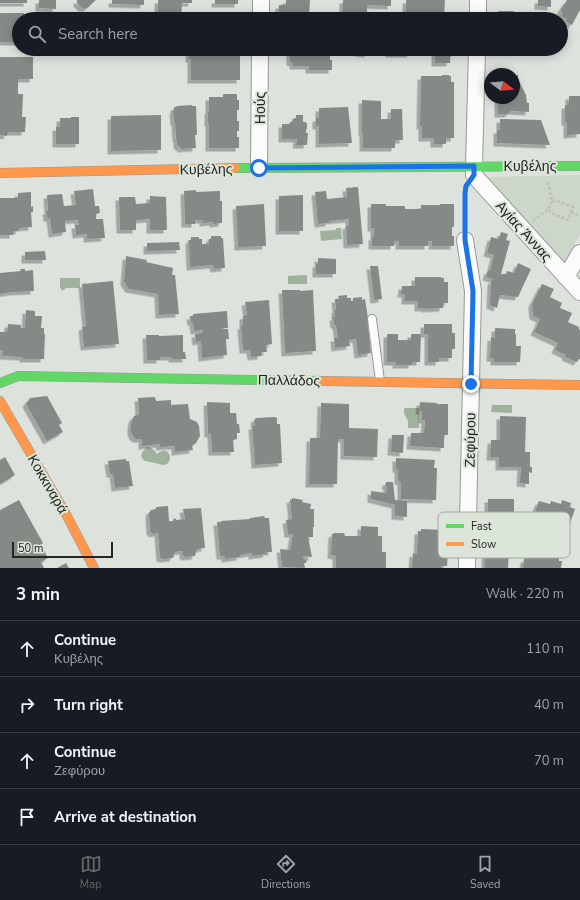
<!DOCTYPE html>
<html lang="en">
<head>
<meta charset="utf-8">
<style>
  body { margin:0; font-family:"Nunito Sans",sans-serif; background:#242831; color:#f1f3f6 }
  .compass { position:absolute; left:484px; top:68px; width:36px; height:36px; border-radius:50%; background:#171b24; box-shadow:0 2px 10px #0003; rotate:106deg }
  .scale { position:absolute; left:12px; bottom:10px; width:101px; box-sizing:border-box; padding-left:4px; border:2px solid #222621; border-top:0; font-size:11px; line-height:14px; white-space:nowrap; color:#222621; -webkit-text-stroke:3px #dce5da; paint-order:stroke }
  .stop { position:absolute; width:12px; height:12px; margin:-9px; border:3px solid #1a73e8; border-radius:50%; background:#fff }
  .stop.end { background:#1a73e8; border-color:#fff; box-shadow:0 1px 4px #0008 }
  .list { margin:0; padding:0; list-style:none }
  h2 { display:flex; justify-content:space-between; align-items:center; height:52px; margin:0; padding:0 16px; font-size:17px }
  h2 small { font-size:13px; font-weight:400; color:#9ea1a6 }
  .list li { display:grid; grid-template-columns:26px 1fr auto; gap:12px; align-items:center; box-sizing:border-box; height:56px; padding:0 16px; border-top:1px solid #363941 }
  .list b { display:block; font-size:15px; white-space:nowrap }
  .list p { margin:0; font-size:13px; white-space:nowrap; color:#9ea1a6 }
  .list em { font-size:13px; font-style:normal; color:#9ea1a6 }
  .icon { flex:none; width:22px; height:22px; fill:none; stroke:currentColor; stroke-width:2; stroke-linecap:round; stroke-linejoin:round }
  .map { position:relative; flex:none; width:580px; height:568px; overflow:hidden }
  .search { position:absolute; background:#171b24; box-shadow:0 2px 10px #0003; left:12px; right:12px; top:12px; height:44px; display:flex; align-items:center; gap:10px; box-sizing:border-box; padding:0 14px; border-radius:22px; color:#9ea1a6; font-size:15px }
  .sheet { height:276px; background:#171b24 }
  nav { display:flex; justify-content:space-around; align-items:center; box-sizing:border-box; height:56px; border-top:1px solid #363941; background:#171b24; font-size:11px; color:#9ea1a6 }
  nav a { display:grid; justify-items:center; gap:2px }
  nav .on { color:#636863 }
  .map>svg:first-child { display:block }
</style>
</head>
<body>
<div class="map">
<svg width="580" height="568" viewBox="0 0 580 568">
  <defs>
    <filter id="shadow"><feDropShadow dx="-3.5" dy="3.5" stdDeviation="0" flood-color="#0004"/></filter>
  </defs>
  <rect width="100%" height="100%" fill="#dde2dd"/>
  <!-- green -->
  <path fill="#ccd6c9" d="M580 175V234L564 263 486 177Z"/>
  <!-- water -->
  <g fill="#a1b29c">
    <path d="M336 228H341L342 239 321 241 320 231 336 230Z"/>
    <path d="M307 275V284H288V276Z"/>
    <path d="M60 278H80V288H66L64 290H61V288H60Z"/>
    <path d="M492 405H512V413L491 412Z"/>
    <path d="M404 408H419V428H408V421L404 413Z"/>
    <path d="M148 447C153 448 154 450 157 454 170 443 175 463 164 465 162 465 158 464 155 463 152 462 148 462 146 461 138 458 142 450 148 447Z"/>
  </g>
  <!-- building -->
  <g fill="#868a86" filter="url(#shadow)">
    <rect x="0" y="0" width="27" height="3"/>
    <path d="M39 0H56V9L39 8Z"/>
    <path d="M77 0H96L87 8H82L77 3Z"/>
    <path d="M112 0H144V5L112 4Z"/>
    <path d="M158 0H192V3H182L181 19H158Z"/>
    <rect x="215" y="0" width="23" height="4"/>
    <path d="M286 0H310L309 16H306V19H278L279 5H286Z"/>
    <path d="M343 0H391V6L367 5V14L343 13Z"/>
    <path d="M406 0H445L444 17 406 16Z"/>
    <path d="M538 0H551V7L538 6Z"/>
    <path d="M567 0H580V10L572 25 566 21 567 19 561 16 563 13 560 11Z"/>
    <path d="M498 11H514V13H525V17H527V19H498Z"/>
    <path d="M0 13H24V19H19V42H0Z"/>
    <path d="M189 49H240V80H191V59H189Z"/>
    <path d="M295 49H326V53H330V60H332V70H309V66H293V63L290 62V50H295Z"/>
    <path d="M359 49H368V54L358 53Z"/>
    <path d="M389 49H451L450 63H435V52L411 51 410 54H389Z"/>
    <rect x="512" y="49" width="15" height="3"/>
    <path d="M0 57H33V79H18V94H23L22 117H26L25 132H8L7 136 0 135Z"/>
    <path d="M442 75H449V76H451V82H454V138H446V144H434V138H422V126H420L421 76H442Z"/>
    <path d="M514 75H518V79L526 95 527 103H529V112L511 111 508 114H498V98H514Z"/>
    <path d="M223 94H237V100H239V110H237V121H239V131H237V137H239V148H209V123H208V111H209V97H223Z"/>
    <path d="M569 96H580V134L567 135V122H565V105H569Z"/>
    <path d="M362 100 381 101V119H391V109H402L403 140H395V148H363V133H362Z"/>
    <path d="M192 105V106H196L197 135H195L196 148 182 149 177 145V139H176L175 122H174L173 110H174V107H177L176 106Z"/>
    <path d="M348 107 352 143 319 144V126H316V118H319V108Z"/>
    <path d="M161 115V150L111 151V116Z"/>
    <path d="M296 115H303V122H306V123H307V129H306V133H308L307 145H296L297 139H282V124H290V122H292L293 119 296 118Z"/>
    <path d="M71 117H79V144H56V127H60V118H71Z"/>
    <path d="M500 119 541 120 550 145 497 143V130H500Z"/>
    <path d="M358 187 363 244 347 245 346 226 349 225V219L329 221V223L318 224 315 192 326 191 327 199 347 197 346 188Z"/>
    <path d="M93 189 95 206H99L100 213 96 214V219H103L105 238 87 239V234L76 235 75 225H79L78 220 65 221 66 232 52 234 50 218H47L46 211H48L47 195 62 194 64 206 76 205 74 191Z"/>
    <path d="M196 190V192L220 191V201H222V223L213 224V222L203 223V220H195V224H185L184 191Z"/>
    <path d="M31 192V207L33 206V212H31L32 227 19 228V231H13V235H0V198H18V193Z"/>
    <path d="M303 195V231H279V196Z"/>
    <path d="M150 196 166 197 167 230H150V219L136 220V230H120L119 197H135L136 204 150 203Z"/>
    <path d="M264 204 266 246 238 247 236 206Z"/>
    <path d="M371 204H386V206H405V209H421V205H440V204H454V227H452V236H454V246H432V241H428V246H399V241H394V246H372V237H374V228H371Z"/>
    <path d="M501 232 508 234 506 240 510 241 501 274H506L507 271 514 273 518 263 531 269 518 297 500 295 497 308 490 305 491 281H492L493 279 486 277 488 270 490 271 494 255 487 253 491 237 498 239V237L499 238Z"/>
    <path d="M211 236H221V238H223L225 268 214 269 213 265 190 267 189 240H191V237H199V239H202V244H209V239H211Z"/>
    <path d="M179 242 180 250 147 251V243Z"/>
    <path d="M45 251 46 260H25V252Z"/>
    <path d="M126 256 147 260 146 262 173 268 172 275H175L179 314 159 315 158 294 129 289 124 282Z"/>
    <path d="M318 258 336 259V274H316V264H318Z"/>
    <path d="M370 266H378L382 299 374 300Z"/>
    <path d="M20 269H25V271L33 270 34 291 12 292 0 294V273L21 271Z"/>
    <path d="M415 277H441V278H444V282H448V303H443V308L425 309V308H418V301H405V294H401L402 286H415Z"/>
    <path d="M113 281 119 344 84 347 82 327 86 326 82 284Z"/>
    <path d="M542 284 554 289 550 297 562 303 560 308 572 313 568 322 579 327V329L580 330V359H579L577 362 565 357 566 355 555 350 558 343 534 332 540 319 533 316 532 304Z"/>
    <path d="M282 290H300V291L313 290 316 351 285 353Z"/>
    <path d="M347 295V298H351V301H353V298L362 297V300L365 299 369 325H368L371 353 358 355 356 339 349 340 350 346 335 348 334 338H338L336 325H334L333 317H335V310L336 309 335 299H339L338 296Z"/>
    <path d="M269 300 272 344 266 345 267 352H261V356L251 357 250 350H243L241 326H243V316L247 315 245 302Z"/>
    <path d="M26 310 35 311V316H42L41 328H44V334H45L44 359H23V357L2 356 3 350H0V332H7L8 324 21 325V328H25Z"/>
    <path d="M227 311 228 328H222V329H228L229 339H226L227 355 202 358 201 341 196 342 195 334 203 333V330L194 331 193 322H191L190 316H193V314Z"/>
    <path d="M424 324H452V333H455V349H452V358H439V362H428V334H424Z"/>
    <path d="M495 328 515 329V334H516V346H521L520 362H494V358H490L491 337 495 338Z"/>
    <path d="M387 334H398V340H411V334H421L420 362H412V365H396V362H387Z"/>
    <path d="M146 335H159V336L183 335V352H185L186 359H172V357H160V360H147Z"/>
    <path d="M47 396 62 423 59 425 63 432 47 441 26 404 30 398Z"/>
    <path d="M155 397 156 401 171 400V405L188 404 190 419 197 422 199 426 200 436 196 443 192 446 193 450 175 452V446L160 447 159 444 142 446V439H136L133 436 131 432V425L132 420 134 416 139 414 138 398Z"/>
    <path d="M207 402 230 403V413H236L237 424H239L240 433H237V439L233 440 234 452H212L211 434H208Z"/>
    <path d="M420 402 437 403V404H448V435H444V448L410 446 411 433H424L425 420H422V411H419Z"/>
    <path d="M321 403 349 404V428L378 429 377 457 344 456V439H338L337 484H309L310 438H320Z"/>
    <path d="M500 416 526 417 525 452H530V467H532V473L529 472V484L520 483 521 467H499V457H490L491 440H500Z"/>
    <path d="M275 417 277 418V424H280L282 463 255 465 252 426H255L254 420 256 418Z"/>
    <path d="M392 435H404L403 453 391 452Z"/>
    <path d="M5 457 15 475 0 484V460Z"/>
    <path d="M396 458 435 460 434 468H437L436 500 401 499V482L398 481V469H396Z"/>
    <path d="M126 459V461H129L133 486 115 488 113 474H110L108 461Z"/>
    <path d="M386 482H393L395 500 407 501V517L395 516V505L371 499V491L386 493 387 486H385Z"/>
    <path d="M292 498 303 500 302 502 311 504 310 509H314V527H313V537H308L312 557 303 556V558L306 560 307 561 306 563H304L305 568 282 567 280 549 290 550 293 534H288L286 520 292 519 290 499 292 500Z"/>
    <path d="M488 499H514V523L488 522Z"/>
    <path d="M19 500 43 543 41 545 48 558 41 562 44 568H0V510Z"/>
    <path d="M562 500 571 503 570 507 575 509 565 537 560 536 559 539 550 536 551 533 535 528 539 513 535 511 539 501 550 504 551 501 561 504Z"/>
    <path d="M168 506 169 521H173L174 518 176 519V520L185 519 183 509 201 508 205 548 197 549 195 556 185 557 183 555V551L175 552 173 558 164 559 160 558 158 533 153 534 150 531 149 513 151 510 156 509V507Z"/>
    <path d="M264 516 265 518H269L272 552H266L267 554 252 556V553L240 555V557L225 559V556H220L217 522H221V521L250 519V518Z"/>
    <path d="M361 526 378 527V536H382V552H386V568H336V556L331 555 332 534H334L333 533H344L345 536H361Z"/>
    <path d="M421 529 443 530V532L449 533 447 566H441V568H412L413 553 417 554 418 531H421Z"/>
    <path d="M486 530 510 531 508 568H485Z"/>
    <path d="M529 548 543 550 542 554H545L546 552 558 554 557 558H559V561H562L561 568H523L524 559H527Z"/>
    <path d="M66 563 69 568H57Z"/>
  </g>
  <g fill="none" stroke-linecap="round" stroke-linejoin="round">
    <!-- lane casing -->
    <g stroke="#979a96" stroke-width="10">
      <path id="lane" d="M372 319 380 381"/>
    </g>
    <!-- street casing -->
    <g stroke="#979a96" stroke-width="18">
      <g id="street">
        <path d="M261 19V0"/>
        <path d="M478 19V0"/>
        <path d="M477 49 474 166V175L480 182 580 292"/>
        <path d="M259 168 260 49"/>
        <path d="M465 240 473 291 467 568"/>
        <path d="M566 277 580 253"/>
      </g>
    </g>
    <!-- fast casing -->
    <g stroke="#979a96" stroke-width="10">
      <g id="fast">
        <path d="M235 168 580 166"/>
        <path d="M0 383 18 376 322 381"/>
      </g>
    </g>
    <!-- slow casing -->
    <g stroke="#979a96" stroke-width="10">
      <g id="slow">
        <path d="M0 173 235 168"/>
        <path d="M322 381 580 385"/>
        <path d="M0 401 67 516 94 568"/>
      </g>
    </g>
    <!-- path -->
    <g stroke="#bdc0bd" stroke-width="2.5" stroke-dasharray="3 2" stroke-linecap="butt">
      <path d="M548 182 552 201"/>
      <path d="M552 201H557L573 207 568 220 551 213 548 209Z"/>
      <path d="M571 212 580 216"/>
      <path d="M533 221 548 209"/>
      <path d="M465 227V186"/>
    </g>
    <!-- lane -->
    <use href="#lane" stroke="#fafbfa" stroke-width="8"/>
    <!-- street -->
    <use href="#street" stroke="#fafbfa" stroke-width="16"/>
    <!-- fast -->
    <use href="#fast" stroke="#63d668" stroke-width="9"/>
    <!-- slow -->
    <use href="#slow" stroke="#ff974d" stroke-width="9"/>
  </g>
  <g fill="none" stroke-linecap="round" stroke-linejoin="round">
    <!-- route -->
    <path stroke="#1a73e8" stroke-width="5" d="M259 168 474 166V175L466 186 465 193V240L473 291 471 384"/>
  </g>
  <g text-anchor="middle" stroke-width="4" stroke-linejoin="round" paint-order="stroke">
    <!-- street labels -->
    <g font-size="14" fill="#222621" stroke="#dce5da">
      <text transform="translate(260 108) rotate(-90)" y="5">Ηούς</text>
      <text x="530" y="171">Κυβέλης</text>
      <text transform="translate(206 169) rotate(-1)" y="5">Κυβέλης</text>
      <text transform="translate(524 231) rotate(48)" y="5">Αγίας Άννας</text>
      <text transform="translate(289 380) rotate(1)" y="5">Παλλάδος</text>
      <text transform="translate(470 440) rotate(-89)" y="5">Ζεφύρου</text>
      <text transform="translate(48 484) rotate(60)" y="5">Κοκκιναρά</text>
    </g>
  </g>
  <!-- legend -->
  <rect x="438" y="512" width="132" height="46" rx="6" fill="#dce5da" stroke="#a4aca2" stroke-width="1"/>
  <rect x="446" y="524" width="18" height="4" fill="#63d668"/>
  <rect x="446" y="542" width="18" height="4" fill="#ff974d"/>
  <g font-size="11" fill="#222621">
    <text x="471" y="530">Fast</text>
    <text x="471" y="548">Slow</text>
  </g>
</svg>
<svg class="compass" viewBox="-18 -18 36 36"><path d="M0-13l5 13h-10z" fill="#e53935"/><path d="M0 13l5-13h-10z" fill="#9ea1a6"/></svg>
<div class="scale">50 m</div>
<div class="stop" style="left:259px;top:168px"></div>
<div class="stop end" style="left:471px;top:384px"></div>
<div class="search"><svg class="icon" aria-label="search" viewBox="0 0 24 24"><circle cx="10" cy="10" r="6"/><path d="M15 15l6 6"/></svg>Search here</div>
</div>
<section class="sheet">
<h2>3 min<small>Walk · 220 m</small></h2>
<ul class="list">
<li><svg class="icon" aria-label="ahead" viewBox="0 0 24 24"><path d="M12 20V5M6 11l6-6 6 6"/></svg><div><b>Continue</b><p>Κυβέλης</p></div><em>110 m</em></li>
<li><svg class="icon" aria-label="right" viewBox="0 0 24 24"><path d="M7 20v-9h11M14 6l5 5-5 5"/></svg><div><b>Turn right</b></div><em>40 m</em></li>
<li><svg class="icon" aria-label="ahead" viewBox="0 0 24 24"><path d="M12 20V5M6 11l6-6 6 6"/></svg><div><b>Continue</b><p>Ζεφύρου</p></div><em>70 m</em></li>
<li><svg class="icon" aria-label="arrive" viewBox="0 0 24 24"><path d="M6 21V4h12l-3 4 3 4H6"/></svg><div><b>Arrive at destination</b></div></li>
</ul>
</section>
<nav>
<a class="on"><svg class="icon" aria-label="map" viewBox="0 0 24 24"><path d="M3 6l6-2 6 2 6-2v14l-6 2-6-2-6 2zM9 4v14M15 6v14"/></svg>Map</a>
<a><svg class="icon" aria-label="directions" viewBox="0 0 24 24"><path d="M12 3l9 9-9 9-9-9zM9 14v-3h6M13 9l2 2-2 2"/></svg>Directions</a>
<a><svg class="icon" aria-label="saved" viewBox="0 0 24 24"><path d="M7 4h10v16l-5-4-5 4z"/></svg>Saved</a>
</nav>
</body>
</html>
